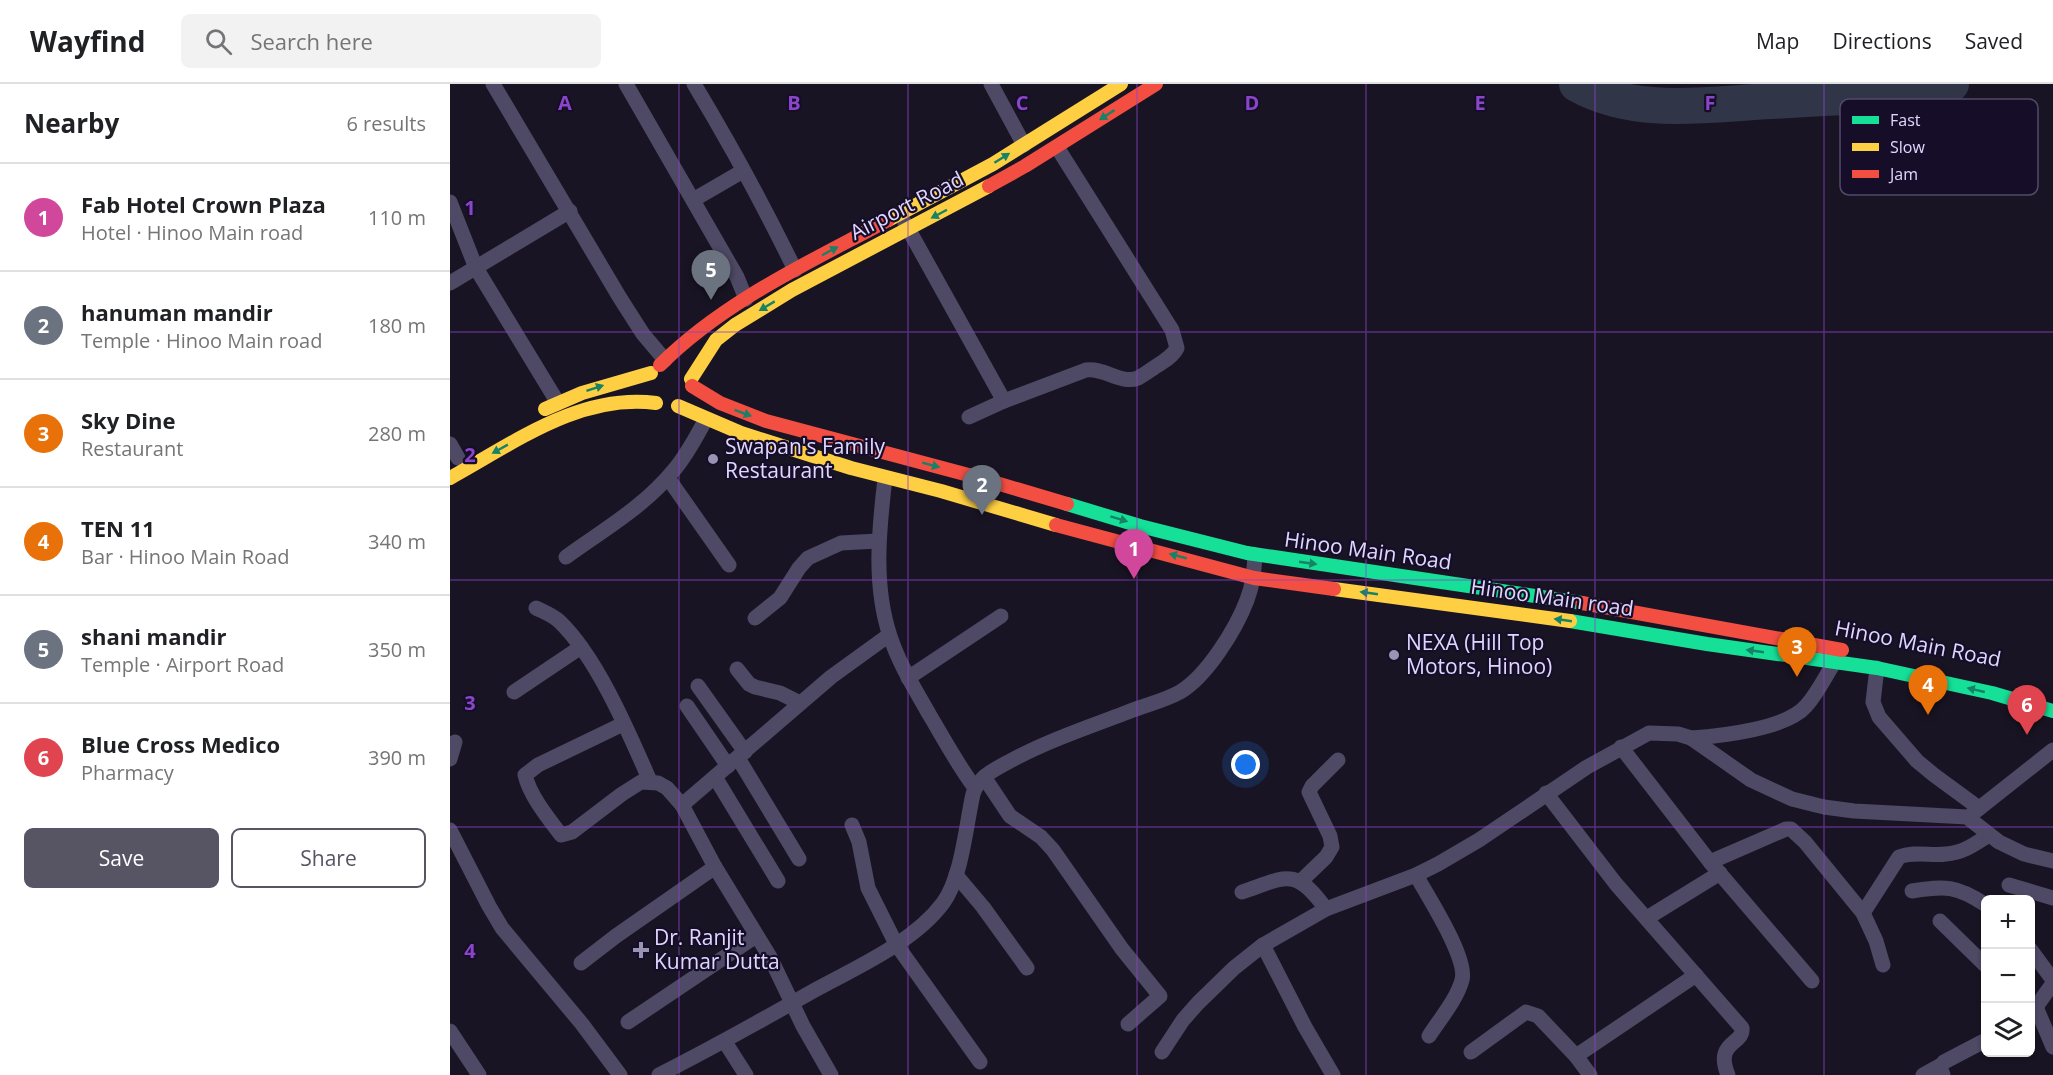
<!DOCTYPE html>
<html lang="en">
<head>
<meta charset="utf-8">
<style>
  body { margin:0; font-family:"Open Sans",sans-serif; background:#f2f2f2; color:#202124 }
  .controls { position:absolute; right:18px; bottom:18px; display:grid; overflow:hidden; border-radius:9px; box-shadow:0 2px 4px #0004 }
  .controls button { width:54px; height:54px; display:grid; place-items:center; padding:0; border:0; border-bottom:2px solid #e0e0e0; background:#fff; color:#202124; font:30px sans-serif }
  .you { position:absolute; left:796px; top:681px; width:21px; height:21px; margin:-15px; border:4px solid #fff; border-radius:50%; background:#1a73e8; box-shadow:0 0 0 9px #1a73e833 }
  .badge { display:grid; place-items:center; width:39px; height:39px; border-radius:50%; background:#575464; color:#fff; font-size:20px; font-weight:700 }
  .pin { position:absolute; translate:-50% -50px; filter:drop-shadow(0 2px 3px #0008) }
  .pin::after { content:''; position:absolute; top:32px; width:21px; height:18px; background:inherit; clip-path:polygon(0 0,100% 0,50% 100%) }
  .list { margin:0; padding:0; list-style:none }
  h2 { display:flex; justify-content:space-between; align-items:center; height:78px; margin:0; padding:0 24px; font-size:26px }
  h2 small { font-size:20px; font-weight:400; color:#757577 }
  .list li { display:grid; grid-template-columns:39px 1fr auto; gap:18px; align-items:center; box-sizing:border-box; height:108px; padding:0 24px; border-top:2px solid #e0e0e0 }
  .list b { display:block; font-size:22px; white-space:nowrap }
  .list p { margin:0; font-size:20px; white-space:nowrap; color:#757577 }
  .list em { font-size:20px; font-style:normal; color:#757577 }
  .actions { display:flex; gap:12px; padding:18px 24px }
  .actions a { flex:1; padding:14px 0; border:2px solid #575464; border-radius:9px; text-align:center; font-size:21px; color:#575464 }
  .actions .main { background:#575464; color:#fff }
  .icon { flex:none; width:33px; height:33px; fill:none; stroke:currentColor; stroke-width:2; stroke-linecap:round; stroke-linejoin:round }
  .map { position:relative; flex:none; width:1603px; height:991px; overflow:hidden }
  header { display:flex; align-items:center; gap:36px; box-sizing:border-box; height:84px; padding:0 30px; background:#fff; border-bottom:2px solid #e0e0e0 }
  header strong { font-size:28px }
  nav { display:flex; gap:33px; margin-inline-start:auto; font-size:21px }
  .search { width:420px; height:54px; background:#f2f2f2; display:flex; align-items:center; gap:15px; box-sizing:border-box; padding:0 21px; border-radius:9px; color:#757577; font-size:22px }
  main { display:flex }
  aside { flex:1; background:#fff }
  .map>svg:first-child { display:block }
</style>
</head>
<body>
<header>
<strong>Wayfind</strong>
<div class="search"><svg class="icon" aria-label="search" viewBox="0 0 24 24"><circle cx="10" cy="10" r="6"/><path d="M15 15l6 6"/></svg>Search here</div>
<nav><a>Map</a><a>Directions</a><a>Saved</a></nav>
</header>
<main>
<aside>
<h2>Nearby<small>6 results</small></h2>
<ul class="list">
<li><span class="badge" style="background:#d1479c">1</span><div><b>Fab Hotel Crown Plaza</b><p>Hotel · Hinoo Main road</p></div><em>110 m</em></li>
<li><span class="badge" style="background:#6b7280">2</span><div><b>hanuman mandir</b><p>Temple · Hinoo Main road</p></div><em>180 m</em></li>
<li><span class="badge" style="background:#e8710a">3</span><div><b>Sky Dine</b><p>Restaurant</p></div><em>280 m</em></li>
<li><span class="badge" style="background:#e8710a">4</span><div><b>TEN 11</b><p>Bar · Hinoo Main Road</p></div><em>340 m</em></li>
<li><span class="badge" style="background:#6b7280">5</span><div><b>shani mandir</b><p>Temple · Airport Road</p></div><em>350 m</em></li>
<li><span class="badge" style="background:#e0444e">6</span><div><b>Blue Cross Medico</b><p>Pharmacy</p></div><em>390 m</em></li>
</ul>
<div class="actions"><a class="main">Save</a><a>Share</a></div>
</aside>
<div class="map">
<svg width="1603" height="991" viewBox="0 0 1603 991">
  <rect width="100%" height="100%" fill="#191423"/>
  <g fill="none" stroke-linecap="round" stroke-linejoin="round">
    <!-- taxiway -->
    <path stroke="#303648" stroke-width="36" d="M1127 0C1186 33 1257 20 1321 17 1374 14 1428 11 1481 9L1495 6 1501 0"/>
    <!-- street -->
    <g stroke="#4e4964" stroke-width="15">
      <path d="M43 0 170 214 193 250 215 276"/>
      <path d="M176 0 287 193 296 215"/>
      <path d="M244 0C280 60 314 122 345 186"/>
      <path d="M541 0 574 61"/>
      <path d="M243 116 293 87"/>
      <path d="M0 118 26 184 108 319"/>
      <path d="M455 139 554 317"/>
      <path d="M0 199 120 127"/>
      <path d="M519 333 554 317 636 286C654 283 671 301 688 294 694 291 699 287 705 283 713 278 722 273 727 264L722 246 607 63"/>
      <path d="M0 360 8 374"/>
      <path d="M218 394 279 481"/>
      <path d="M435 394C429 446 423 501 440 552 449 580 465 605 479 630 494 655 507 680 525 704"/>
      <path d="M116 473C153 446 194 423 224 386 237 371 246 353 256 335"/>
      <path d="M86 524C94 528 102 531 109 537 147 573 179 649 200 697"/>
      <path d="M305 534 330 514 349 484 358 474 391 459 428 457"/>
      <path d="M1427 584 1423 618 1429 633 1467 677 1484 691 1529 724"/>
      <path d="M287 585 299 600 305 603 330 609 350 619"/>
      <path d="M458 594 551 532"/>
      <path d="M248 602 295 668"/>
      <path d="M64 608 131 563"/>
      <path d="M237 622 278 682"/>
      <path d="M173 640 88 681 75 691C80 712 98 734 111 751L122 748 172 710 191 698 208 699 217 704 232 721 265 783 320 873 353 942 381 991"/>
      <path d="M1241 654C1271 652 1336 645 1356 622 1367 610 1375 593 1384 579"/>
      <path d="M1171 663 1260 778 1362 897"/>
      <path d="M288 674 349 775"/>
      <path d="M0 675 5 658"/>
      <path d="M265 693 328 797"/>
      <path d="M534 693 560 732 591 753 603 766 672 865 710 912 678 940"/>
      <path d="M1096 709 1166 800 1292 944C1294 961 1264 957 1278 991"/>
      <path d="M232 721 381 593 439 551"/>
      <path d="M1522 730 1603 666"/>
      <path d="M402 741 409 758 418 804 446 860 530 978"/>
      <path d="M0 746 39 822 52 844 132 940 170 991"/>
      <path d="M1260 778 1336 745H1341L1355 758 1413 829 1426 857 1433 881"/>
      <path d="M506 791 533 823 577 884"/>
      <path d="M966 791C978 813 1018 874 1012 896 1007 915 990 935 979 952"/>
      <path d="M851 797 876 773 882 763 880 752 859 708 862 702 888 676"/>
      <path d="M1559 801 1603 814"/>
      <path d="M1462 807C1495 802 1506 801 1536 821"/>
      <path d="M792 808C836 793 845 782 876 825"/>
      <path d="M1413 829 1449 773C1464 767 1481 772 1496 770 1513 769 1525 760 1539 751"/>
      <path d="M1197 834 1270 789"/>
      <path d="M1490 837 1536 882"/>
      <path d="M813 861 855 943 883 991"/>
      <path d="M1580 865 1603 896"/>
      <path d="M131 879 166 852 265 783"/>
      <path d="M1586 923 1603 963"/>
      <path d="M1580 929 1586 923 1603 899"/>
      <path d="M178 938 306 852"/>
      <path d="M0 947 29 991"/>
      <path d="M275 958 296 991"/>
      <path d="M712 968 733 936 748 919 784 884 813 861 876 825 966 791 988 780 1029 756 1137 683 1199 649 1228 650 1241 654 1301 696 1342 715 1374 723 1404 727 1517 733 1549 758 1574 770 1603 777"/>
      <path d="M1021 968 1076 928 1088 932 1126 972"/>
      <path d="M209 991C262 964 314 935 365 906 407 883 464 858 493 819 512 793 516 741 523 710 528 693 545 685 560 677 597 657 638 643 678 628 695 621 714 617 730 608 757 592 786 545 797 516 803 501 804 487 805 471"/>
      <path d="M1140 991 1126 972 1246 891"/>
      <path d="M1473 991 1491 981"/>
      <path d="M1493 991 1490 983 1494 978 1536 956"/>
    </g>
    <!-- fast -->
    <g stroke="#16e098" stroke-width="14">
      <path d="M617 420 690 442 797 469 1132 519"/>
      <path d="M1120 537 1257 560 1427 584 1542 609 1603 627"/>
    </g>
    <!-- slow -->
    <g stroke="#ffcf43" stroke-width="14">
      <path d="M438 136 543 80 671 0"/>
      <path d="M241 295 266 256 285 241 342 206 539 102"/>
      <path d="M228 322 291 349 401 384 491 407 606 441"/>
      <path d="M95 325 132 309 201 289"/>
      <path d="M0 394C64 359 130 309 206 319"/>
      <path d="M884 505 1120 537"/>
    </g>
    <!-- jam -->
    <g stroke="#f24e42" stroke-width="14">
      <path d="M539 102 575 82 706 0"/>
      <path d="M210 281C274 217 360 178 438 136"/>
      <path d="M242 302 270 319 316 337 526 393 617 420"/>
      <path d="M606 441 804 494 884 505"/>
      <path d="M1132 519 1392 566"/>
    </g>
  </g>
  <!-- one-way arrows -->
  <defs><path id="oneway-solid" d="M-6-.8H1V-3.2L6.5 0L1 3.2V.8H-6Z" transform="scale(1.5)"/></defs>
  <g fill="#168266">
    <use href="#oneway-solid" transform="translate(657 31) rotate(147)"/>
    <use href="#oneway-solid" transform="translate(552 74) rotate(-32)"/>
    <use href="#oneway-solid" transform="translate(489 130) rotate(152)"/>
    <use href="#oneway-solid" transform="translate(380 167) rotate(-28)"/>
    <use href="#oneway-solid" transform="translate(317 222) rotate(149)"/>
    <use href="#oneway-solid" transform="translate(145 304) rotate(-18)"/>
    <use href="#oneway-solid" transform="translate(293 329) rotate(20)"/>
    <use href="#oneway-solid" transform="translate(50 365) rotate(151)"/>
    <use href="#oneway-solid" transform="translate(481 381) rotate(15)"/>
    <use href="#oneway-solid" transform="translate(669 435) rotate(17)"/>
    <use href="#oneway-solid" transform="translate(728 472) rotate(-165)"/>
    <use href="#oneway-solid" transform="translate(858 479) rotate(8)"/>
    <use href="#oneway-solid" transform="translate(919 509) rotate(-172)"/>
    <use href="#oneway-solid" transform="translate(1113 536) rotate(-172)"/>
    <use href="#oneway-solid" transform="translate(1305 567) rotate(-172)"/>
    <use href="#oneway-solid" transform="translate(1526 606) rotate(-167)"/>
  </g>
  <!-- grid -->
  <path fill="none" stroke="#8a46c9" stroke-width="1.5" stroke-opacity="0.55" d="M229 0V991M458 0V991M687 0V991M916 0V991M1145 0V991M1374 0V991M0 248H1603M0 496H1603M0 743H1603"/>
  <!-- markers -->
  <g fill="#9a93b2" stroke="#160e29" stroke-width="2">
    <circle cx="263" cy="375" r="6"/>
    <circle cx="944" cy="571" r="6"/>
    <path d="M188 857h6v6h6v6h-6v6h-6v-6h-6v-6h6z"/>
  </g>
  <g text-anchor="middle" stroke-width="4.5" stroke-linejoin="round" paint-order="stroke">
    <!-- street labels -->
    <g font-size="21" fill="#e0d7ff" stroke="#160e29">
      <text transform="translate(457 122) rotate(-27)" y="7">Airport Road</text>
      <text transform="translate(918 467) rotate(8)" y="7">Hinoo Main Road</text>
      <text transform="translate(1102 514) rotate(8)" y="7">Hinoo Main road</text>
      <text transform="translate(1468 560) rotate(11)" y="7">Hinoo Main Road</text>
    </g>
    <!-- poi labels -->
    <g font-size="21" fill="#e0d7ff" stroke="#160e29" text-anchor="start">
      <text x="275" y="370">Swapan's Family<tspan x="275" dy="24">Restaurant</tspan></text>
      <text x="956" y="566">NEXA (Hill Top<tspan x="956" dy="24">Motors, Hinoo)</tspan></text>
      <text x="204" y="861">Dr. Ranjit<tspan x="204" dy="24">Kumar Dutta</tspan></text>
    </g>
  </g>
  <!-- legend -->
  <rect x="1390" y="15" width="198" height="96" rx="9" fill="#160e29" stroke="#534a69" stroke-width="1.5"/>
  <rect x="1402" y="32" width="27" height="8" fill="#16e098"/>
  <rect x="1402" y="59" width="27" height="8" fill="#ffcf43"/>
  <rect x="1402" y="86" width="27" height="8" fill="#f24e42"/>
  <g font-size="16" fill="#e0d7ff">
    <text x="1440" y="42">Fast</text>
    <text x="1440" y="69">Slow</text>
    <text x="1440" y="96">Jam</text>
  </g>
  <g font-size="20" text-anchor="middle" font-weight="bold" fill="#8a46c9" stroke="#160e29" stroke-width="4.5" stroke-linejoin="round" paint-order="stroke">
    <text x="115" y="26">A</text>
    <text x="344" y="26">B</text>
    <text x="572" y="26">C</text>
    <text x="802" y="26">D</text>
    <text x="1030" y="26">E</text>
    <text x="1260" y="26">F</text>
    <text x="20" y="131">1</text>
    <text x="20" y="378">2</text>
    <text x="20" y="626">3</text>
    <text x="20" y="874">4</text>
  </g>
</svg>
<div class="controls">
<button>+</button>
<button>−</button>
<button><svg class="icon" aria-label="layers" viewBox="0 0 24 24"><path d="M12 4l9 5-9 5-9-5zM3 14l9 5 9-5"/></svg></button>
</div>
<div class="you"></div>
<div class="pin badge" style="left:684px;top:495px;background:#d1479c">1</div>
<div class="pin badge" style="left:532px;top:431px;background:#6b7280">2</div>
<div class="pin badge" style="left:1347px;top:593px;background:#e8710a">3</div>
<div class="pin badge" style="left:1478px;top:631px;background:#e8710a">4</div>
<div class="pin badge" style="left:261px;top:216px;background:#6b7280">5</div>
<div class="pin badge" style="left:1577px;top:651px;background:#e0444e">6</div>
</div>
</main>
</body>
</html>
